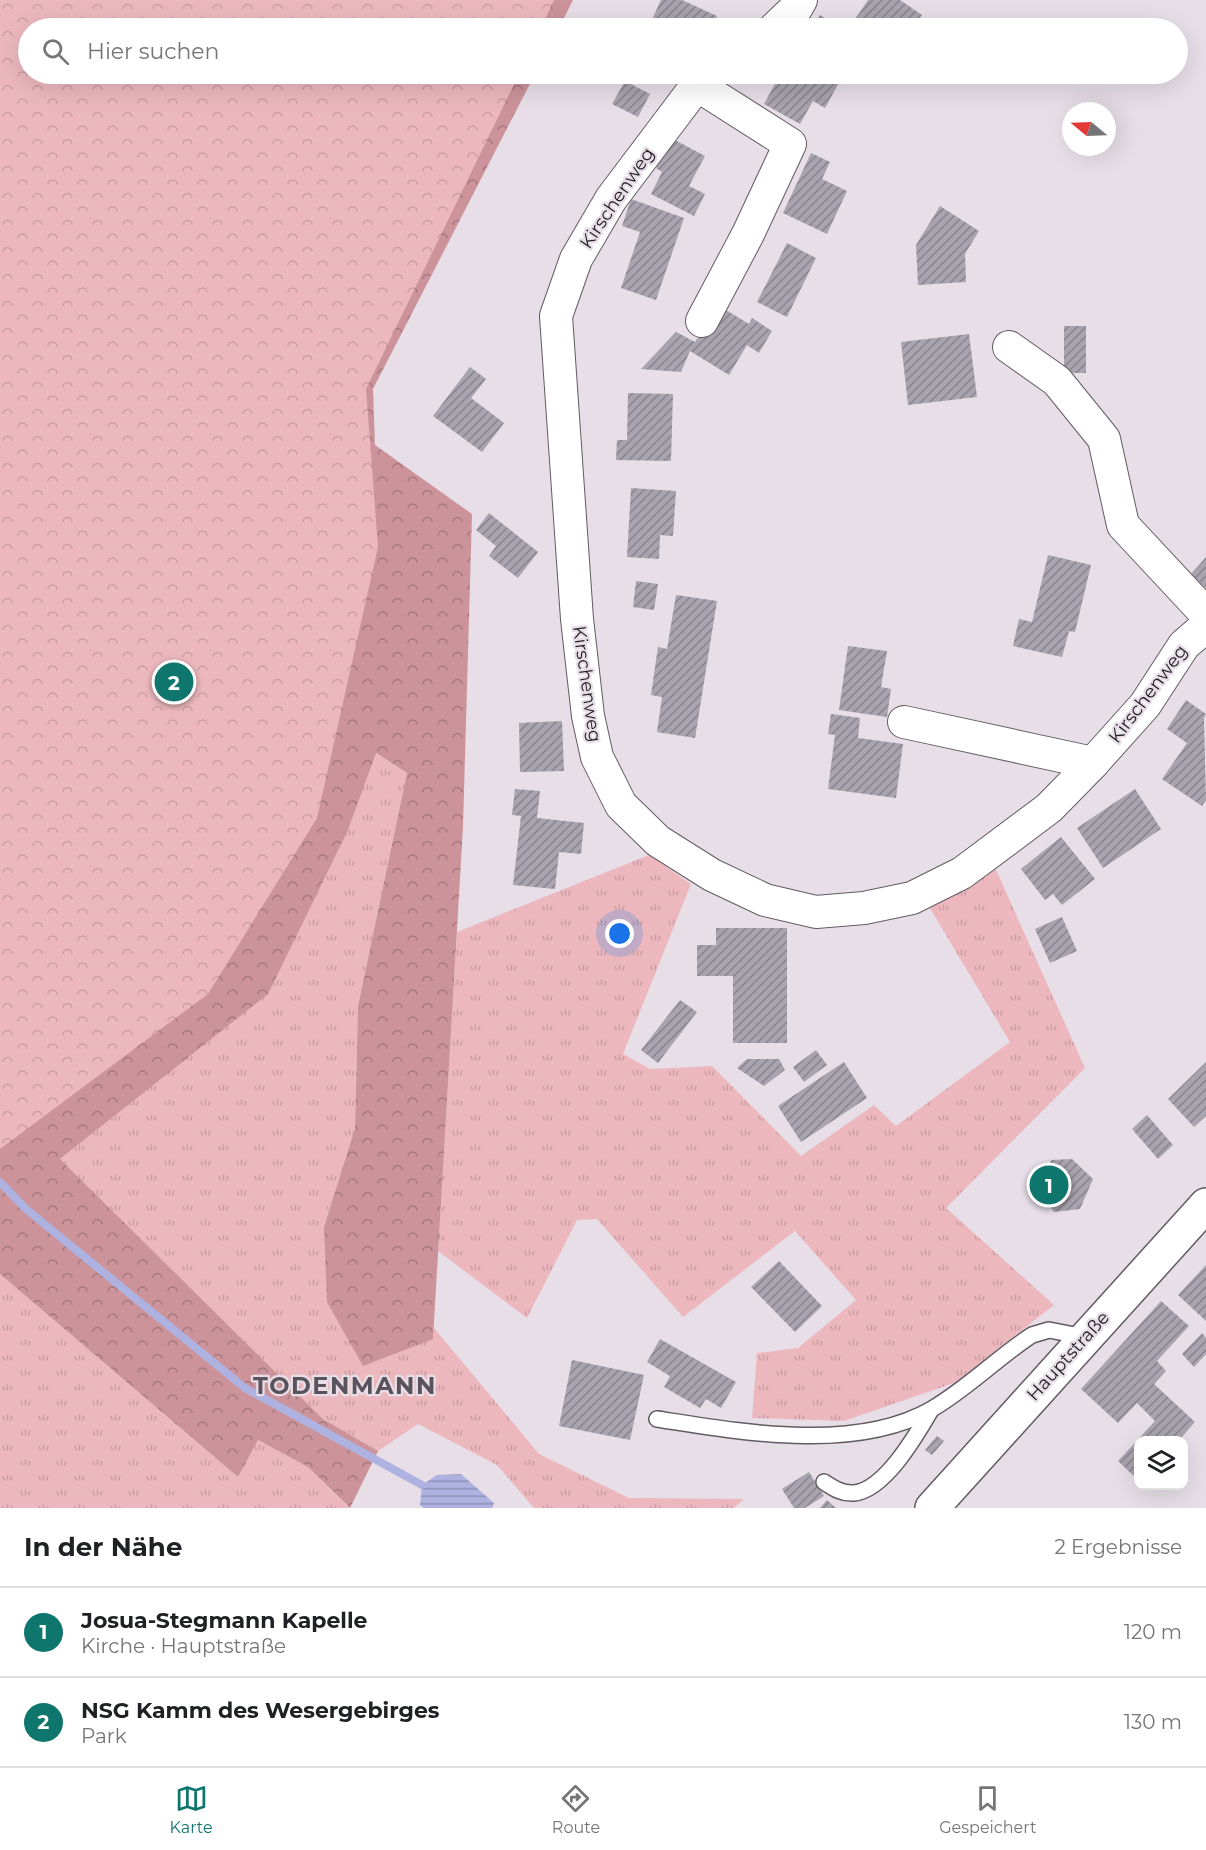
<!DOCTYPE html>
<html lang="de">
<head>
<meta charset="utf-8">
<style>
  body { margin:0; font-family:Montserrat,sans-serif; background:#f6f6f6; color:#202124 }
  .controls { position:absolute; right:18px; bottom:18px; display:grid; overflow:hidden; border-radius:12px; box-shadow:0 6px 24px #0002 }
  .controls button { width:54px; height:54px; display:grid; place-items:center; padding:0; border:0; border-bottom:2px solid #e0e0e0; background:#fff; color:#202124; font:30px sans-serif }
  .compass { position:absolute; left:1062px; top:102px; width:54px; height:54px; border-radius:50%; background:#fff; box-shadow:0 6px 24px #0002; rotate:289deg }
  .you { position:absolute; left:620px; top:934px; width:21px; height:21px; margin:-15px; border:4px solid #fff; border-radius:50%; background:#1a73e8; box-shadow:0 0 0 9px #1a73e833 }
  .badge { display:grid; place-items:center; width:39px; height:39px; border-radius:50%; background:#0f766e; color:#fff; font-size:20px; font-weight:700 }
  .pin { position:absolute; translate:-50% -50%; border:3px solid #fff; box-shadow:0 2px 6px #0006 }
  .list { margin:0; padding:0; list-style:none }
  h2 { display:flex; justify-content:space-between; align-items:center; height:78px; margin:0; padding:0 24px; font-size:26px }
  h2 small { font-size:20px; font-weight:400; color:#757577 }
  .list li { display:grid; grid-template-columns:39px 1fr auto; gap:18px; align-items:center; box-sizing:border-box; height:90px; padding:0 24px; border-top:2px solid #e0e0e0 }
  .list b { display:block; font-size:22px; white-space:nowrap }
  .list p { margin:0; font-size:20px; white-space:nowrap; color:#757577 }
  .list em { font-size:20px; font-style:normal; color:#757577 }
  .icon { flex:none; width:33px; height:33px; fill:none; stroke:currentColor; stroke-width:2; stroke-linecap:round; stroke-linejoin:round }
  .map { position:relative; flex:none; width:1206px; height:1508px; overflow:hidden }
  .search { position:absolute; background:#fff; box-shadow:0 6px 24px #0002; left:18px; right:18px; top:18px; height:66px; display:flex; align-items:center; gap:15px; box-sizing:border-box; padding:0 21px; border-radius:33px; color:#757577; font-size:22px }
  .sheet { height:258px; background:#fff }
  nav { display:flex; justify-content:space-around; align-items:center; box-sizing:border-box; height:84px; border-top:2px solid #e0e0e0; background:#fff; font-size:16px; color:#757577 }
  nav a { display:grid; justify-items:center; gap:3px }
  nav .on { color:#0f766e }
  .map>svg:first-child { display:block }
</style>
</head>
<body>
<div class="map">
<svg width="1206" height="1508" viewBox="0 0 1206 1508">
  <defs>
    <pattern id="grass-tufts" width="24" height="20" patternUnits="userSpaceOnUse" patternTransform="scale(1.5)"><rect width="24" height="20" fill="#ecb8be"/><path d="M3 7l-1-3M5 7V3M7 7l1-3M15 17l-1-3M17 17v-4M19 17l1-3" fill="none" stroke="#ca9ea3"/></pattern>
    <pattern id="forest-crowns" width="20" height="18" patternUnits="userSpaceOnUse" patternTransform="scale(1.5)"><rect width="20" height="18" fill="#cc949a"/><path d="M2 6a3 3 0 1 1 6 0M12 15a3 3 0 1 1 6 0" fill="none" stroke="#a5787d"/></pattern>
    <pattern id="park-crowns" width="20" height="18" patternUnits="userSpaceOnUse" patternTransform="scale(1.5)"><rect width="20" height="18" fill="#ecb8be"/><path d="M2 6a3 3 0 1 1 6 0M12 15a3 3 0 1 1 6 0" fill="none" stroke="#ca9ea3"/></pattern>
    <pattern id="water-rules" width="6" height="5" patternUnits="userSpaceOnUse" patternTransform="scale(1.5)"><rect width="6" height="5" fill="#aeb2e1"/><path d="M0 2.5h6" fill="none" stroke="#8d90b6"/></pattern>
    <pattern id="building-hatch" width="6" height="6" patternUnits="userSpaceOnUse" patternTransform="scale(1.5)"><rect width="6" height="6" fill="#a8a3ae"/><path d="M-1 1l2-2M0 6l6-6M5 7l2-2" fill="none" stroke="#88848d"/></pattern>
  </defs>
  <rect width="100%" height="100%" fill="#e7dee7"/>
  <!-- grass -->
  <g fill="url(#grass-tufts)">
    <path d="M375 753 407 773 358 1006 355 1128 324 1227 433 1339 434 1328 539 1454 629 1498 744 1499 734 1508H534L497 1465 418 1424 378 1451 323 1419 60 1159 146 1090 348 830Z"/>
    <path d="M649 855 691 884 623 1054 650 1069 712 1066 801 1156 874 1105 896 1126 1010 1042 925 900 992 861 1085 1068 946 1208 1054 1305 954 1383 844 1421 752 1418 757 1353 798 1348 856 1300 795 1231 683 1317 597 1219 577 1220 527 1318 438 1251 457 932Z"/>
    <path d="M0 1274 238 1477 258 1440 308 1467 349 1508H0Z"/>
  </g>
  <!-- forest -->
  <path fill="url(#forest-crowns)" d="M0 0H573L559 28H28V74H535L373 389 375 445 472 514 463 827 433 1339 363 1366 327 1302 324 1227 355 1128 358 1006 407 773 376 753 348 830 268 994 60 1159 323 1419 378 1451 350 1508 308 1467 258 1440 238 1477 0 1274Z"/>
  <!-- park -->
  <path fill="url(#park-crowns)" d="M0 0H554L541 28H28V74H519L366 389 378 547 317 818 208 994 0 1149Z"/>
  <!-- water -->
  <path fill="url(#water-rules)" d="M461 1474 494 1503 492 1508H424L420 1505 422 1485 437 1475Z"/>
  <g fill="none" stroke-linecap="round" stroke-linejoin="round">
    <!-- stream -->
    <path stroke="#aeb2e1" stroke-width="8" d="M0 1182 26 1209 245 1388 422 1485"/>
  </g>
  <!-- building -->
  <g fill="url(#building-hatch)">
    <path d="M661 0H682L717 16 712 28H648Z"/>
    <path d="M868 0H900L922 15 913 28H849Z"/>
    <path d="M820 15 842 28H812Z"/>
    <path d="M772 74H828L840 81 825 108 813 101 800 124 764 104 776 82 769 78Z"/>
    <path d="M625 81 650 94 638 117 612 104Z"/>
    <path d="M671 138 705 156 689 186 705 194 694 216 651 194 662 172 656 168Z"/>
    <path d="M811 153 830 162 822 179 847 191 827 234 783 213Z"/>
    <path d="M631 199 684 218 656 300 621 288 640 232 622 226Z"/>
    <path d="M940 206 979 231 965 254 966 282 918 285 916 245Z"/>
    <path d="M787 243 816 258 787 317 757 302Z"/>
    <path d="M726 310 749 324 752 318 772 331 759 353 747 345 729 375 690 351 681 372 641 369 676 332 695 342 708 322 716 327Z"/>
    <rect x="1064" y="326" width="22" height="47"/>
    <path d="M969 334 977 397 908 405 901 342Z"/>
    <path d="M470 367 486 379 471 398 504 423 482 452 433 416Z"/>
    <path d="M628 393 673 394 671 461 616 460 617 440H627Z"/>
    <path d="M631 488 676 491 673 536 660 535 659 559 627 557Z"/>
    <path d="M489 513 538 552 518 578 489 556 496 546 476 530Z"/>
    <path d="M1048 555 1091 565 1075 632 1069 631 1062 657 1013 646 1019 619 1032 622Z"/>
    <path d="M1206 557V588L1191 574Z"/>
    <path d="M636 581 658 584 654 610 633 607Z"/>
    <path d="M676 595 717 601 695 738 657 732 662 697 651 695 658 647 667 649Z"/>
    <path d="M848 646 887 651 881 687 891 689 887 717 839 710Z"/>
    <path d="M1186 700 1206 714 1204 718 1206 800 1202 806 1162 779 1187 743 1167 729Z"/>
    <path d="M831 714 860 718 858 738 903 744 896 798 828 789 835 735 828 734Z"/>
    <path d="M562 721 564 771 520 772 519 723Z"/>
    <path d="M515 789 540 791 537 818 584 823 581 854 559 852 555 889 513 885 521 816 512 815Z"/>
    <path d="M1135 789 1161 829 1103 868 1077 828Z"/>
    <path d="M1061 837 1095 879 1062 905 1053 894 1045 900 1021 869Z"/>
    <path d="M1062 917 1077 951 1050 963 1035 929Z"/>
    <path d="M716 928H787V1043H733V976H697V945H716Z"/>
    <path d="M680 1000 697 1012 658 1063 641 1050Z"/>
    <path d="M816 1050 827 1065 804 1082 793 1067Z"/>
    <path d="M747 1059H779L785 1070 764 1086 737 1068Z"/>
    <path d="M844 1062 867 1098 801 1142 778 1106Z"/>
    <path d="M1206 1062V1116L1194 1127 1168 1099Z"/>
    <path d="M1147 1115 1173 1145 1158 1159 1132 1129Z"/>
    <path d="M1072 1159 1093 1179 1080 1209 1054 1212 1038 1187 1051 1160Z"/>
    <path d="M779 1261 822 1306 795 1332 751 1287Z"/>
    <path d="M1206 1265V1321L1178 1295Z"/>
    <path d="M1161 1301 1189 1326 1157 1361 1166 1371 1154 1384 1195 1422 1179 1440H1138V1480L1118 1461 1155 1421 1137 1403 1118 1423 1081 1389Z"/>
    <path d="M1202 1333 1206 1338V1354L1194 1367 1182 1354Z"/>
    <path d="M660 1339 736 1382 721 1408 706 1399 700 1408 664 1387 670 1376 647 1362Z"/>
    <path d="M572 1360 644 1375 630 1440 559 1426Z"/>
    <path d="M937 1436 944 1441 932 1455 925 1450Z"/>
    <path d="M809 1472 824 1496 805 1508H794L782 1489Z"/>
    <path d="M827 1500 836 1508H820Z"/>
  </g>
  <g fill="none" stroke-linecap="round" stroke-linejoin="round">
    <!-- lane casing -->
    <g stroke="#635b63" stroke-width="18">
      <g id="lane">
        <path d="M657 1419C741 1432 856 1453 932 1409 968 1388 997 1358 1032 1335L1049 1330 1085 1337"/>
        <path d="M824 1482C833 1488 842 1494 854 1493 885 1490 917 1434 931 1410"/>
      </g>
    </g>
    <!-- street casing -->
    <g stroke="#635b63" stroke-width="34">
      <g id="street">
        <path d="M775 28 797 7 801 0"/>
        <path d="M713 74 697 85 611 199 576 259 556 316 577 619 588 716 597 757 621 805 658 841 712 875 765 900 816 912 864 908 912 898 962 873 1049 808 1093 763 1145 705 1184 645 1206 626"/>
        <path d="M697 85 790 144 748 234 702 321"/>
        <path d="M1009 347 1057 381 1104 439 1123 525 1206 614"/>
        <path d="M904 722 1093 763"/>
      </g>
    </g>
    <!-- secondary casing -->
    <g stroke="#635b63" stroke-width="36">
      <path id="secondary" d="M932 1508 1206 1205"/>
    </g>
    <!-- lane -->
    <use href="#lane" stroke="#fff" stroke-width="15"/>
    <!-- street -->
    <use href="#street" stroke="#fff" stroke-width="32"/>
    <!-- secondary -->
    <use href="#secondary" stroke="#fff" stroke-width="33"/>
  </g>
  <g text-anchor="middle" stroke-width="4.5" stroke-linejoin="round" paint-order="stroke">
    <!-- street labels -->
    <g font-size="18" fill="#201d20" stroke="#e7dee7">
      <text transform="translate(617 198) rotate(-56)" y="6">Kirschenweg</text>
      <text transform="translate(587 684) rotate(82)" y="6">Kirschenweg</text>
      <text transform="translate(1148 694) rotate(-53)" y="6">Kirschenweg</text>
      <text transform="translate(1068 1356) rotate(-48)" y="6">Hauptstraße</text>
    </g>
    <!-- district labels -->
    <g font-size="24" font-weight="bold" letter-spacing="1.5" fill="#5b535b" stroke="#e7dee7">
      <text x="345" y="1394">TODENMANN</text>
    </g>
  </g>
</svg>
<div class="controls">
<button><svg class="icon" aria-label="layers" viewBox="0 0 24 24"><path d="M12 4l9 5-9 5-9-5zM3 14l9 5 9-5"/></svg></button>
</div>
<svg class="compass" viewBox="-18 -18 36 36"><path d="M0-13l5 13h-10z" fill="#e53935"/><path d="M0 13l5-13h-10z" fill="#757577"/></svg>
<div class="you"></div>
<div class="pin badge" style="left:1049px;top:1185px">1</div>
<div class="pin badge" style="left:174px;top:682px">2</div>
<div class="search"><svg class="icon" aria-label="search" viewBox="0 0 24 24"><circle cx="10" cy="10" r="6"/><path d="M15 15l6 6"/></svg>Hier suchen</div>
</div>
<section class="sheet">
<h2>In der Nähe<small>2 Ergebnisse</small></h2>
<ul class="list">
<li><span class="badge">1</span><div><b>Josua-Stegmann Kapelle</b><p>Kirche · Hauptstraße</p></div><em>120 m</em></li>
<li><span class="badge">2</span><div><b>NSG Kamm des Wesergebirges</b><p>Park</p></div><em>130 m</em></li>
</ul>
</section>
<nav>
<a class="on"><svg class="icon" aria-label="map" viewBox="0 0 24 24"><path d="M3 6l6-2 6 2 6-2v14l-6 2-6-2-6 2zM9 4v14M15 6v14"/></svg>Karte</a>
<a><svg class="icon" aria-label="directions" viewBox="0 0 24 24"><path d="M12 3l9 9-9 9-9-9zM9 14v-3h6M13 9l2 2-2 2"/></svg>Route</a>
<a><svg class="icon" aria-label="saved" viewBox="0 0 24 24"><path d="M7 4h10v16l-5-4-5 4z"/></svg>Gespeichert</a>
</nav>
</body>
</html>
